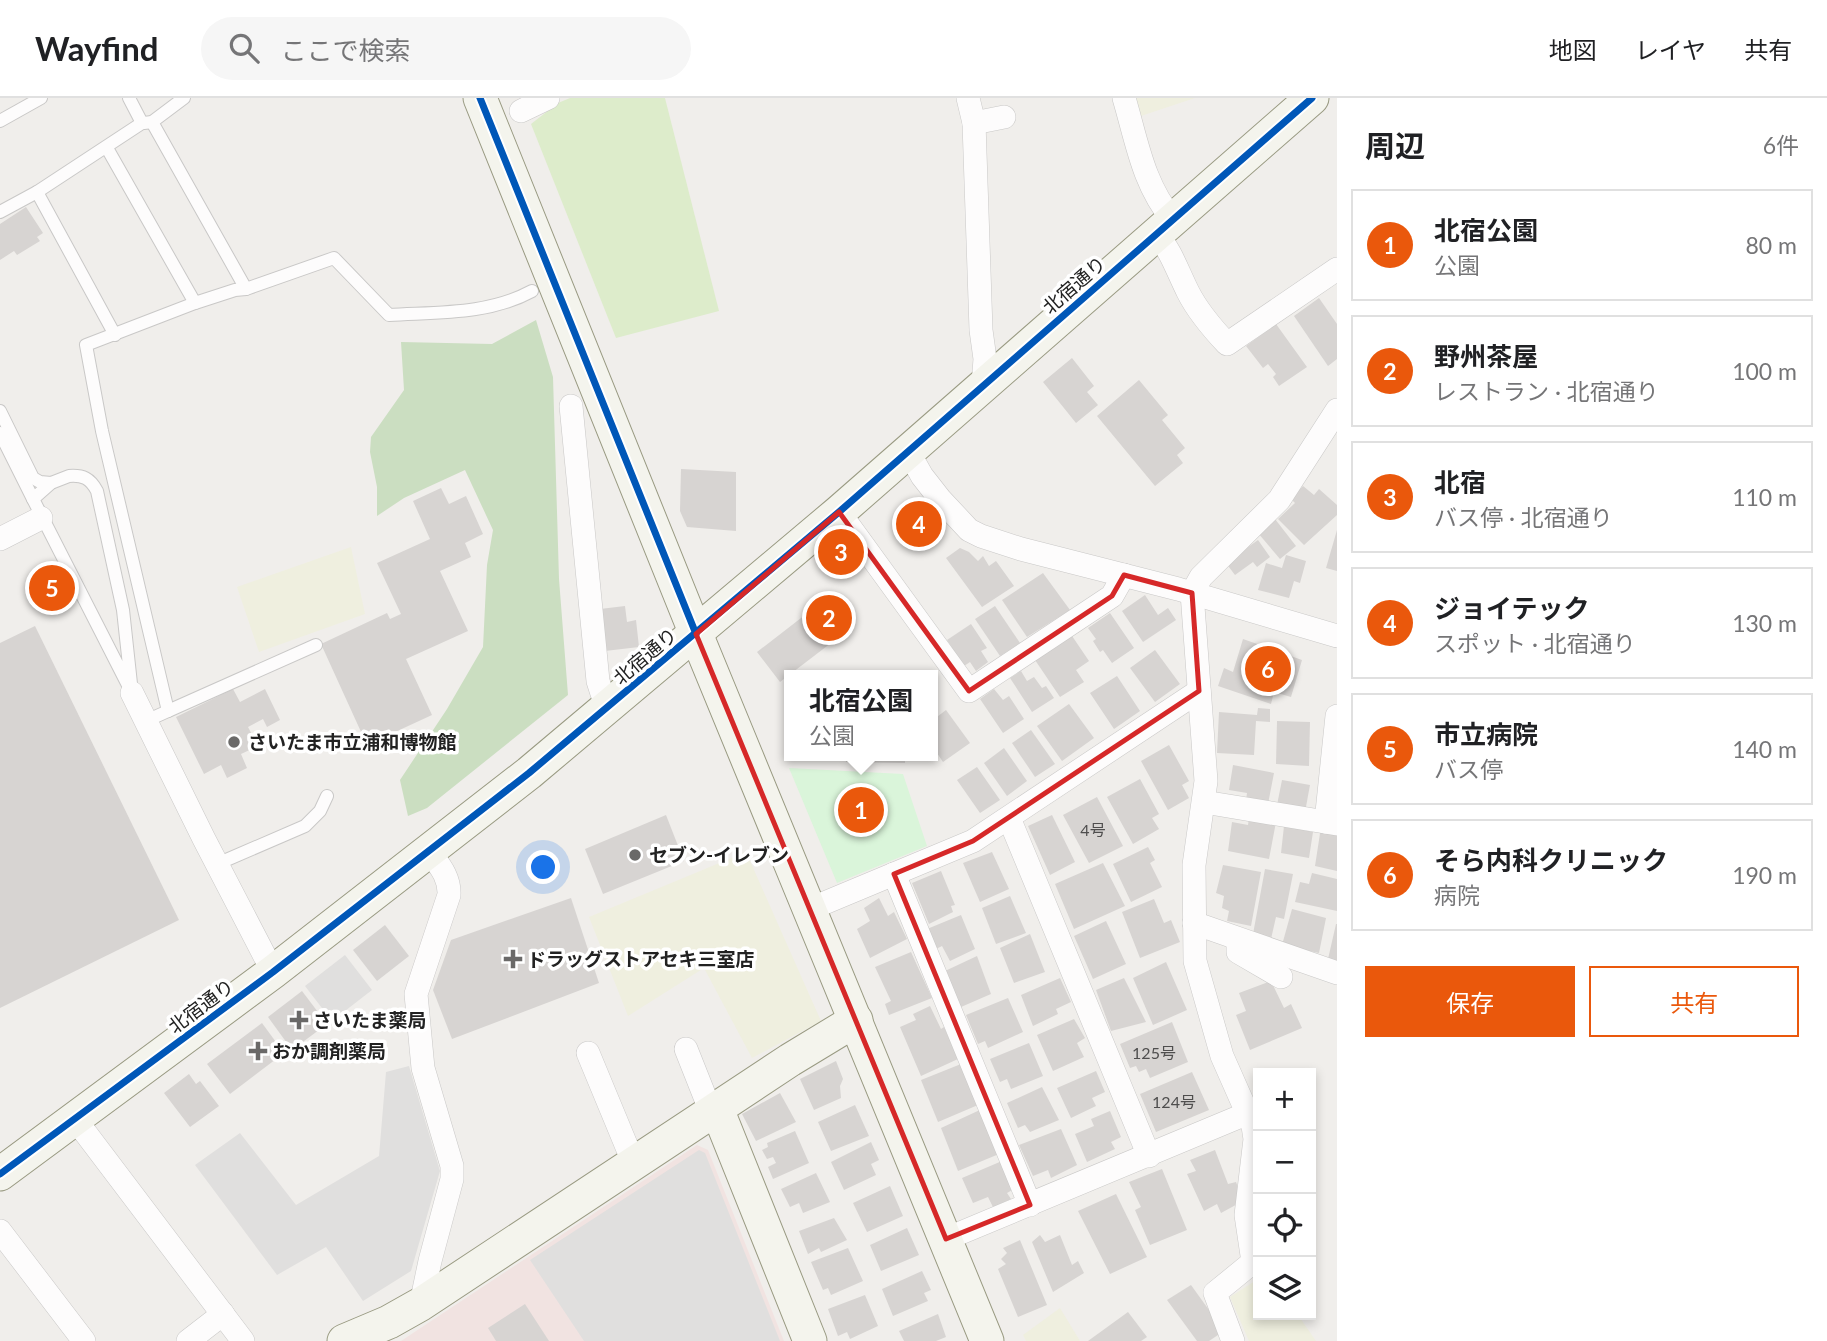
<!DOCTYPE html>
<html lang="ja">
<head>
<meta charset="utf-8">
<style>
  body { margin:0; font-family:Lato,"Noto Sans JP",sans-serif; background:#f6f6f6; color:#202124 }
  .controls { position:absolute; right:21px; bottom:21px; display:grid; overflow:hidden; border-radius:0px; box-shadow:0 4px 10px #0003 }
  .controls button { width:63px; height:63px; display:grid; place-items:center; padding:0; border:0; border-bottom:2px solid #e0e0e0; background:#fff; color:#202124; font:35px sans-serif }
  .you { position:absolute; left:544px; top:770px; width:24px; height:24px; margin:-18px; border:5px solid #fff; border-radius:50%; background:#1a73e8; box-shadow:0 0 0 10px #1a73e833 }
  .badge { display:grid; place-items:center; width:46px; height:46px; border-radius:50%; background:#ea580c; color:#fff; font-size:23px; font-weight:700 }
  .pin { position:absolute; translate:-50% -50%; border:4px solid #fff; box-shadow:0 2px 7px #0006 }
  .popup { position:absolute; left:784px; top:572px; width:154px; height:91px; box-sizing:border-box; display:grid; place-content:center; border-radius:0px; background:#fff; filter:drop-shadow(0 2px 5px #0005); font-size:23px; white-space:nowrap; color:#757577 }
  .popup b { font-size:26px; color:#202124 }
  .popup::after { content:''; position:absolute; left:50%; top:100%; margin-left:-14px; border:14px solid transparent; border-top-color:#fff }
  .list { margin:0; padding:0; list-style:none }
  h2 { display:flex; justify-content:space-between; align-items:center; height:91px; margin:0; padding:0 28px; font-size:30px }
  h2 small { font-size:23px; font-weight:400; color:#757577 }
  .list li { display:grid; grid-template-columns:46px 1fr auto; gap:21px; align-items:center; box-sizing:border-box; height:112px; margin:0 14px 14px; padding:0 14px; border:2px solid #e0e0e0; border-radius:0px }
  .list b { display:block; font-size:26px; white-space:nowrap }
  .list p { margin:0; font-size:23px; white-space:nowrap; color:#757577 }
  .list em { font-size:23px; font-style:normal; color:#757577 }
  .actions { display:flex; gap:14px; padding:21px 28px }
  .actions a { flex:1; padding:16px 0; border:2px solid #ea580c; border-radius:0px; text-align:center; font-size:24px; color:#ea580c }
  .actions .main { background:#ea580c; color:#fff }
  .icon { flex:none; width:38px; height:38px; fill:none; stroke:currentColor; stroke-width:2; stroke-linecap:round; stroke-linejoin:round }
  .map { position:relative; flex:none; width:1337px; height:1243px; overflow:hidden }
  header { display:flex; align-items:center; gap:42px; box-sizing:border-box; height:98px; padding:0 35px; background:#fff; border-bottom:2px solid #e0e0e0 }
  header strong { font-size:33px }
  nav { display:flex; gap:38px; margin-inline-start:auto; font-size:24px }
  .search { width:490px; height:63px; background:#f6f6f6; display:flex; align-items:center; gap:18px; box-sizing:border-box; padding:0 24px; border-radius:38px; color:#757577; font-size:26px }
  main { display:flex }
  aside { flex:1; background:#fff }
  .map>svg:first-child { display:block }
</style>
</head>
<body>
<header>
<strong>Wayfind</strong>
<div class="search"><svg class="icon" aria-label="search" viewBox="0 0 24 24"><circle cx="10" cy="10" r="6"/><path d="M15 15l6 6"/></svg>ここで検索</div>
<nav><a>地図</a><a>レイヤ</a><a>共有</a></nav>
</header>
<main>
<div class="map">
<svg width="1337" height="1243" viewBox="0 0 1337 1243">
  <rect width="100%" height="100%" fill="#f0eeeb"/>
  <!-- commercial -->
  <path fill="#f1e3e1" d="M697 1047 708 1052 784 1243H401Z"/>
  <!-- farmland -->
  <g fill="#efefdf">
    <path d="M1135 0H1195L1141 18Z"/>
    <path d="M351 449 365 516 259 554 237 489Z"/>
    <path d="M746 754 821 923 752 960 704 870 628 918 589 819Z"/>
    <path d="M1258 1181V1217H1298L1316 1243H1249L1230 1199Z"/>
    <path d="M1060 1210 1080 1243H1026L1023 1237Z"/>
  </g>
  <!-- grass -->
  <path fill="#ddeccb" d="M570 0H665L719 213 616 240 531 26 558 5Z"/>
  <!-- forest -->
  <path fill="#cbdec1" d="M536 222 553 279 559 481 568 597 427 710 408 718 400 682 447 611 483 549 487 467 493 432 465 372 404 400 377 418V389L370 354 371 339 404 292 401 244 492 246Z"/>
  <!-- park -->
  <path fill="#daf5da" d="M789 670 903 676 927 748 837 785Z"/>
  <!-- parking -->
  <g fill="#e0dfde">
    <path d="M345 857 372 892 332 923 305 888Z"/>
    <path d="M409 968 440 1073 411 1173 363 1203 326 1149 277 1177 195 1067 240 1035 296 1107 379 1058 386 974Z"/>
    <path d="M699 1052 705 1055 780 1243H584L530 1162Z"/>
  </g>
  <!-- building -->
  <g fill="#d7d4d2">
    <path d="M26 109 43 135 37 139 40 143 17 157 14 153 0 162V126Z"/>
    <path d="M1319 200 1337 226V261L1328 268 1294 218Z"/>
    <path d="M1276 226 1307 269 1279 288 1273 279 1276 276 1268 266 1263 270 1246 248Z"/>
    <path d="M1072 260 1094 288 1087 294 1098 307 1076 325 1043 284Z"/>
    <path d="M1139 282 1168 317 1162 322 1185 350 1177 357 1183 365 1155 388 1097 318Z"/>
    <path d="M681 371 736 374V433L687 429 680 413Z"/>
    <path d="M1303 388 1314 397 1319 391 1337 407V417L1304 447 1278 421 1295 405 1291 401Z"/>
    <path d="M441 390 449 406 466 398 483 436 465 445 471 459 440 473 468 533 406 561 432 617 367 647 321 546 387 515 390 521 401 516 377 465 430 441 413 403Z"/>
    <path d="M919 401 944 434 919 452 895 418Z"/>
    <path d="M1275 421 1296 448 1280 461 1258 435Z"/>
    <path d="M1337 432V473L1326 470Z"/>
    <path d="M1258 442 1270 459 1257 469 1253 464 1235 477 1226 465Z"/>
    <path d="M960 450 969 454 978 463 983 458 989 468 996 463 1014 488 982 509 946 460Z"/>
    <path d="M1286 457 1306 463 1300 485 1294 483 1289 500 1258 492 1266 465 1282 470Z"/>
    <path d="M1043 475 1070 512 1027 539 1002 502Z"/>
    <path d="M832 496 846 515 839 520 848 532 780 584 757 554Z"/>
    <path d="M1145 497 1158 517 1168 510 1176 522 1143 544 1122 513Z"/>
    <path d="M625 508 627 524 636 522 639 549 605 553 600 511Z"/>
    <path d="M995 508 1020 545 1000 558 975 521Z"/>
    <path d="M1110 515 1134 550 1112 565 1103 552 1100 554 1093 543 1096 541 1088 530Z"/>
    <path d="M971 526 987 550 981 553 988 564 976 573 970 564 964 568 947 542Z"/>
    <path d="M35 528 179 822 0 910V545Z"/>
    <path d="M1070 535 1089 563 1076 572 1084 584 1060 599 1033 559Z"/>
    <path d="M1243 541 1302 562 1291 599 1274 594 1271 606 1218 588 1224 570 1233 574Z"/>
    <path d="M1155 552 1180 586 1155 604 1130 570Z"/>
    <path d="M1021 573 1027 583 1034 579 1042 590 1046 588 1054 600 1032 614 1010 580Z"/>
    <path d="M1117 578 1140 613 1114 631 1090 595Z"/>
    <path d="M233 591 240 604 265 591 280 622 267 629 263 621 248 629 258 648 241 656 247 670 227 680 221 667 204 676 176 619Z"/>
    <path d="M994 591 1003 602 1009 598 1024 621 1003 635 980 601Z"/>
    <path d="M1069 606 1094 640 1062 663 1037 628Z"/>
    <path d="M1258 610 1270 611V624L1256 623 1254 657 1217 655 1219 614 1257 617Z"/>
    <path d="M946 612 970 645 943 664 933 649V622Z"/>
    <path d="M1277 623 1310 624 1309 668 1276 666Z"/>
    <path d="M1031 632 1055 666 1035 679 1012 645Z"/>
    <path d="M1169 647 1189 683 1182 687 1189 700 1168 712 1141 663Z"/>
    <path d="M1004 650 1027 683 1007 698 984 665Z"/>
    <path d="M846 658H905V665L846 664Z"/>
    <path d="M1233 667 1274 675 1268 706 1246 702 1247 695 1229 692Z"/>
    <path d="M977 669 1000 702 980 715 957 682Z"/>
    <path d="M1140 681 1159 716 1152 720 1159 731 1133 746 1107 699Z"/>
    <path d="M1282 682 1310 687 1305 714 1277 707Z"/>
    <path d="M1097 699 1123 748 1089 765 1063 717Z"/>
    <path d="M666 717 684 763 603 796 585 751Z"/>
    <path d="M1052 717 1075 764 1050 777 1028 728Z"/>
    <path d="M1249 720 1276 724 1269 761 1228 753 1232 724 1248 727Z"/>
    <path d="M1284 728 1313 734 1309 760 1281 755Z"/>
    <path d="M1321 729 1337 733V773L1315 768Z"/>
    <path d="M1148 749 1155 762 1150 765 1162 789 1131 804 1113 766Z"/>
    <path d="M992 754 1009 791 980 804 963 765Z"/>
    <path d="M1103 765 1125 808 1074 831 1055 786Z"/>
    <path d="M1223 767 1261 774 1251 828 1227 823 1229 813 1222 810 1224 798 1216 795Z"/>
    <path d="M1265 771 1293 776 1284 821 1276 819 1271 841 1253 836Z"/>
    <path d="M941 773 955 807 951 808 953 814 929 826 912 785Z"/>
    <path d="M1312 775 1337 781V813L1295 804 1300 784 1309 786Z"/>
    <path d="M1010 798 1026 835 996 846 982 810Z"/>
    <path d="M571 800 599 885 452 941 433 892 451 842Z"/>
    <path d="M879 800 888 818 894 814 907 841 870 860 857 831 870 823 864 810Z"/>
    <path d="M1154 801 1164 825 1171 822 1180 844 1140 860 1122 814Z"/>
    <path d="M1292 811 1326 820 1319 855 1282 847Z"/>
    <path d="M961 817 975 851 950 863 942 848 936 851 927 831Z"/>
    <path d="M1106 823 1126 866 1093 881 1074 838Z"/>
    <path d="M1336 826H1337V863L1328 861Z"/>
    <path d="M385 827 409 858 377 883 353 852Z"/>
    <path d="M1030 836 1045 874 1014 885 1000 850Z"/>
    <path d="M911 854 932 900 889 917 885 906 891 903 875 869Z"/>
    <path d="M977 858 991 896 961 909 945 873Z"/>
    <path d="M1166 864 1187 912 1153 927 1133 880Z"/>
    <path d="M1060 880 1071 904 1056 911 1058 916 1033 928 1021 897Z"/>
    <path d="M1124 880 1146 924 1111 933 1096 892Z"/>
    <path d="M1271 883 1284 910 1291 906 1302 930 1250 952 1236 917 1246 913 1239 895Z"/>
    <path d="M302 893 327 926 292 952 268 919Z"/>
    <path d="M1008 900 1023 934 988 950 985 943 978 946 966 917Z"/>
    <path d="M930 908 941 931 944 929 958 961 921 978 900 929 916 922 913 916Z"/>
    <path d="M1074 921 1085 940 1077 945 1084 959 1053 973 1037 937Z"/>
    <path d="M1172 924 1188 964 1150 980 1146 971 1139 974 1136 968 1130 970 1120 946Z"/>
    <path d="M262 925 284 955 230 996 207 966Z"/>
    <path d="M1029 945 1043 978 1011 991 1007 981 1000 984 990 961Z"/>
    <path d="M836 963 843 981 840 988 841 1000 814 1012 800 981Z"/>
    <path d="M961 966 978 1007 938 1024 921 982Z"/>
    <path d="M1096 973 1105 994 1092 1000 1096 1008 1071 1020 1057 990Z"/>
    <path d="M1192 974 1209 1012 1156 1034 1140 996Z"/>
    <path d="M189 976 196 986 200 983 219 1008 190 1029 164 995Z"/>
    <path d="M1042 989 1059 1022 1030 1034 1025 1027 1018 1030 1007 1005Z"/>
    <path d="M780 995 796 1024 756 1043 742 1016Z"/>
    <path d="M855 1007 869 1038 831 1053 818 1024Z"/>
    <path d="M982 1011 999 1056 958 1073 941 1030Z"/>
    <path d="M1110 1013 1121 1039 1111 1044 1115 1051 1087 1064 1075 1036 1094 1028 1091 1021Z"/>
    <path d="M1061 1031 1077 1067 1051 1080 1048 1072 1033 1078 1019 1047Z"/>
    <path d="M795 1033 809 1065 773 1081 768 1069 776 1065 773 1059 767 1061 762 1052 768 1049 767 1045Z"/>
    <path d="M871 1044 879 1062 871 1066 876 1077 844 1092 831 1064Z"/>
    <path d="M1215 1052 1228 1086 1236 1084 1243 1103 1221 1115 1217 1106 1204 1113 1187 1076 1196 1073 1190 1062Z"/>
    <path d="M1002 1063 1014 1091 1007 1095 1011 1101 993 1109 988 1099 973 1105 962 1080Z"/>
    <path d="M1162 1071 1187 1132 1150 1147 1135 1112 1141 1109 1129 1084Z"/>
    <path d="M816 1075 830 1104 803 1115 799 1105 790 1109 781 1091Z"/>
    <path d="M890 1088 903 1118 867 1134 853 1105Z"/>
    <path d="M1116 1096 1147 1159 1110 1176 1078 1113Z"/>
    <path d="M834 1120 847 1142 821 1154 819 1150 808 1156 799 1133Z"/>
    <path d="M907 1130 919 1157 881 1173 870 1147Z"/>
    <path d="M1040 1137 1045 1144 1060 1137 1072 1167 1078 1163 1084 1175 1053 1194 1032 1144Z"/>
    <path d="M1020 1142 1047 1207 1018 1219 998 1171 1006 1166 1001 1161 1007 1155 1003 1150Z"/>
    <path d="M848 1150 863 1183 831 1197 828 1190 823 1192 811 1164Z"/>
    <path d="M922 1173 931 1192 924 1195 928 1203 893 1218 882 1191Z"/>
    <path d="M1191 1187 1224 1233 1209 1243H1197L1167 1202Z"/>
    <path d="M865 1197 878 1228 850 1241 847 1234 838 1238 828 1211Z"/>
    <path d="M525 1206 549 1243H496L488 1230Z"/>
    <path d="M1128 1214 1147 1239 1141 1243H1088Z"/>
    <path d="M938 1216 946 1239 936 1243H904L899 1233Z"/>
  </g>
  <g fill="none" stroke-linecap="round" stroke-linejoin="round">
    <!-- lane casing -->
    <g stroke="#c9c8c7" stroke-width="14">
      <g id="lane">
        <path d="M0 23 41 0"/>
        <path d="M152 24 246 191"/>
        <path d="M144 25 152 24 184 0"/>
        <path d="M107 50 195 205"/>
        <path d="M37 94 115 237"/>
        <path d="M0 114 37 94 142 25 129 0"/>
        <path d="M0 313 33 380 40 384 51 385"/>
        <path d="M0 335 33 401"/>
        <path d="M69 378C83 377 90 380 97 393L123 512 132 595 33 401 51 385Z"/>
        <path d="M168 613 316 547"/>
        <path d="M146 623 168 613 102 333 86 247 195 205 235 192 246 191 334 160 389 217C437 214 488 217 532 193"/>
        <path d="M217 766 305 728 320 713 327 698"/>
      </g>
    </g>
    <!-- street casing -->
    <g stroke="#c9c8c7" stroke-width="24">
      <g id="street">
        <path d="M968 0 974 25 981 232 985 261 983 287"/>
        <path d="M1124 0C1137 44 1143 86 1173 122"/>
        <path d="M521 13 548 0"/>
        <path d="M974 25 1004 19"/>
        <path d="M1157 136C1172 155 1177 172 1188 194 1198 214 1212 230 1227 246L1337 171"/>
        <path d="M571 308 598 583 607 611"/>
        <path d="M908 353 922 378 940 401 969 432 981 438 1021 451 1178 491 1337 538"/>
        <path d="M839 414 969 593 1112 498 1124 477"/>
        <path d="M0 441 41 420"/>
        <path d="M132 595 204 741 273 874"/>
        <path d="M1204 704 1337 726"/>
        <path d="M1009 720 1149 1058"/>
        <path d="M1326 724 1337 618"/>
        <path d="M894 776 1030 1107"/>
        <path d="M810 811 973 743 1199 593"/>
        <path d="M1194 825 1337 875"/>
        <path d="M1238 848V854L1281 879"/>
        <path d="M686 951 711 1014"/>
        <path d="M588 955 634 1066"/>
        <path d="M75 1021 243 1243"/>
        <path d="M0 1133 84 1243"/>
        <path d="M946 1141 1246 1016"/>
        <path d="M421 1206 430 1163 452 1081V1068L423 970 416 896 449 797C450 779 439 767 429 753"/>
        <path d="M188 1243 223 1216"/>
        <path d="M1233 1243 1215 1195 1253 1164 1246 1117 1255 1041 1253 1028 1222 958 1195 863 1194 767 1206 683 1192 495 1201 479 1279 402 1337 312"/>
      </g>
    </g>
    <!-- secondary casing -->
    <g stroke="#999a82" stroke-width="35">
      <g id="secondary">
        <path d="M480 0 696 536 987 1243"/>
        <path d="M717 1011 810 1243"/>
        <path d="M0 1076 273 874 529 675 839 414 1312 0"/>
        <path d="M344 1243 389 1224 421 1206 790 962 856 922"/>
      </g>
    </g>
    <!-- lane -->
    <use href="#lane" stroke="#fdfcfc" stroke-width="12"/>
    <!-- street -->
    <use href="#street" stroke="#fdfcfc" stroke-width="23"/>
    <!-- secondary -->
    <use href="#secondary" stroke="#f4f4ed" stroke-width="33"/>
    <!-- cycleway casing -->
    <g stroke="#fff" stroke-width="11">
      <g id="cycleway">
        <path d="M480 0 696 536"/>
        <path d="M0 1076 273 874 529 675 839 414 1312 0"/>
      </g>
    </g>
    <!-- cycleway -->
    <use href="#cycleway" stroke="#0057b8" stroke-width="7"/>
  </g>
  <!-- marked area -->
  <path fill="none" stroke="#d62828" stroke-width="5" stroke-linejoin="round" d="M839 414 969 593 1112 498 1124 477 1192 495 1199 593 973 743 894 776 1030 1107 946 1141 696 536Z"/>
  <!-- markers -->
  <g fill="#6a6968" stroke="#fff" stroke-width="2.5">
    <circle cx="234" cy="644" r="7"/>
    <circle cx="635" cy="757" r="7"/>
    <path d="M509.5 850.5h7v7h7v7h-7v7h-7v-7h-7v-7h7z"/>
    <path d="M295.5 911.5h7v7h7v7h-7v7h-7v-7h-7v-7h7z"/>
    <path d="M254.5 942.5h7v7h7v7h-7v7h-7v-7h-7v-7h7z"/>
  </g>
  <g text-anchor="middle" stroke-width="7" stroke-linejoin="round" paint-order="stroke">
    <!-- number labels -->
    <g font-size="16" fill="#4f4e4e">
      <text x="1093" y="738">4号</text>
      <text x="1154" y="961">125号</text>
      <text x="1174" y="1010">124号</text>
    </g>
    <!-- street labels -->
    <g font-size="19" fill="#222" stroke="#fff">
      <text transform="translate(1074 187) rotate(-41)" y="7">北宿通り</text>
      <text transform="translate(645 558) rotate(-40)" y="7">北宿通り</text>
      <text transform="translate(201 908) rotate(-37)" y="7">北宿通り</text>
    </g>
    <!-- poi labels -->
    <g font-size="19" font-weight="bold" fill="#222" stroke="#fff" text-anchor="start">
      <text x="248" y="651">さいたま市立浦和博物館</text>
      <text x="649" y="764">セブン-イレブン</text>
      <text x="527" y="868">ドラッグストアセキ三室店</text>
      <text x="313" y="929">さいたま薬局</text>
      <text x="272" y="960">おか調剤薬局</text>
    </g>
  </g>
</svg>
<div class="controls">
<button>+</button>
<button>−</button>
<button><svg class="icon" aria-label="locate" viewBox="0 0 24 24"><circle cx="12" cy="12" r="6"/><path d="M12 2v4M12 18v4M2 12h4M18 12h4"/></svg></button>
<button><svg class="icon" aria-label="layers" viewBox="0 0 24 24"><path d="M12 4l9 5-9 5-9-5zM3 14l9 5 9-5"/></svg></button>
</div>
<div class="you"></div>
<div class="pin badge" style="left:861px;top:712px">1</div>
<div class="popup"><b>北宿公園</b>公園</div>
<div class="pin badge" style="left:829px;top:520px">2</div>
<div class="pin badge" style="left:841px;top:454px">3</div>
<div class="pin badge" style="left:919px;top:426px">4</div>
<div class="pin badge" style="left:52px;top:490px">5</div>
<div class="pin badge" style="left:1268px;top:571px">6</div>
</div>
<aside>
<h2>周辺<small>6件</small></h2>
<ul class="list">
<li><span class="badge">1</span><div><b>北宿公園</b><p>公園</p></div><em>80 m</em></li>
<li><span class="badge">2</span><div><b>野州茶屋</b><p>レストラン · 北宿通り</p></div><em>100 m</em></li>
<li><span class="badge">3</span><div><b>北宿</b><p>バス停 · 北宿通り</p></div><em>110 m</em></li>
<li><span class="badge">4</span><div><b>ジョイテック</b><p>スポット · 北宿通り</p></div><em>130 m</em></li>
<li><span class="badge">5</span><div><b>市立病院</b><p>バス停</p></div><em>140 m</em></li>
<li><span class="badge">6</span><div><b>そら内科クリニック</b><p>病院</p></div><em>190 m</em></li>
</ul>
<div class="actions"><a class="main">保存</a><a>共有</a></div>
</aside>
</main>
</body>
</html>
